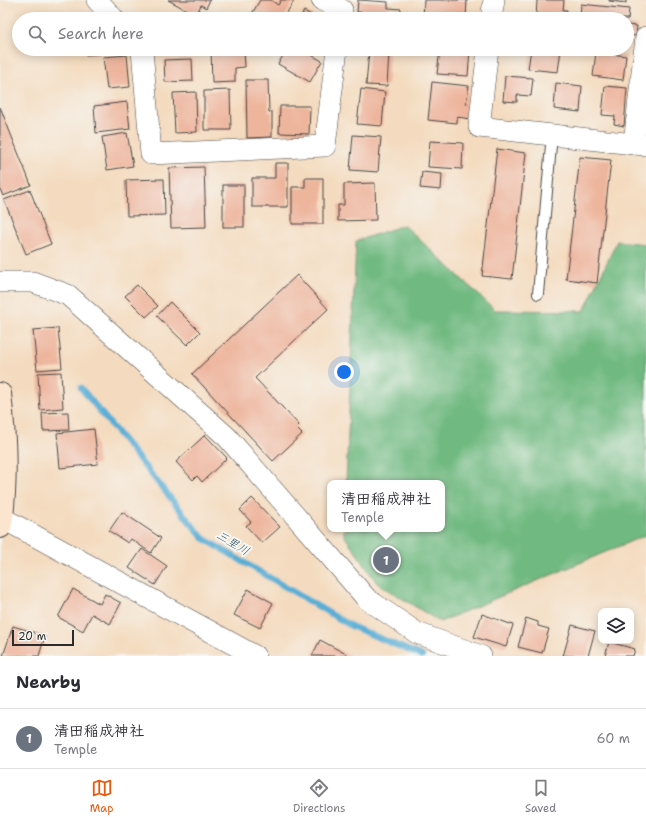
<!DOCTYPE html>
<html lang="en">
<head>
<meta charset="utf-8">
<style>
  body { margin:0; font-family:"Shantell Sans","Klee One",sans-serif; background:#f2f2f3; color:#2b2b33 }
  .controls { position:absolute; right:12px; bottom:12px; display:grid; overflow:hidden; border-radius:8px; box-shadow:0 2px 10px #0003 }
  .controls button { width:36px; height:36px; display:grid; place-items:center; padding:0; border:0; border-bottom:1px solid #e1e1e2; background:#fff; color:#2b2b33; font:20px sans-serif }
  .scale { position:absolute; left:12px; bottom:10px; width:62px; box-sizing:border-box; padding-left:4px; border:2px solid #2b2b2b; border-top:0; font-size:11px; line-height:14px; white-space:nowrap; color:#2b2b2b; -webkit-text-stroke:3px #f6f6f2; paint-order:stroke }
  .you { position:absolute; left:344px; top:372px; width:14px; height:14px; margin:-10px; border:3px solid #fff; border-radius:50%; background:#1a73e8; box-shadow:0 0 0 6px #1a73e833 }
  .badge { display:grid; place-items:center; width:26px; height:26px; border-radius:50%; background:#ea580c; color:#fff; font-size:13px; font-weight:700 }
  .pin { position:absolute; translate:-50% -50%; border:2px solid #fff; box-shadow:0 1px 4px #0006 }
  .popup { position:absolute; left:327px; top:480px; width:118px; height:52px; box-sizing:border-box; display:grid; place-content:center; border-radius:8px; background:#fff; filter:drop-shadow(0 1px 3px #0005); font-size:13px; white-space:nowrap; color:#7c7c81 }
  .popup b { font-size:15px; color:#2b2b33 }
  .popup::after { content:''; position:absolute; left:50%; top:100%; margin-left:-8px; border:8px solid transparent; border-top-color:#fff }
  .list { margin:0; padding:0; list-style:none }
  h2 { display:flex; justify-content:space-between; align-items:center; height:52px; margin:0; padding:0 16px; font-size:17px }
  h2 small { font-size:13px; font-weight:400; color:#7c7c81 }
  .list li { display:grid; grid-template-columns:26px 1fr auto; gap:12px; align-items:center; box-sizing:border-box; height:60px; padding:0 16px; border-top:1px solid #e1e1e2 }
  .list b { display:block; font-size:15px; white-space:nowrap }
  .list p { margin:0; font-size:13px; white-space:nowrap; color:#7c7c81 }
  .list em { font-size:13px; font-style:normal; color:#7c7c81 }
  .icon { flex:none; width:22px; height:22px; fill:none; stroke:currentColor; stroke-width:2; stroke-linecap:round; stroke-linejoin:round }
  .map { position:relative; flex:none; width:646px; height:656px; overflow:hidden }
  .search { position:absolute; background:#fff; box-shadow:0 2px 10px #0003; left:12px; right:12px; top:12px; height:44px; display:flex; align-items:center; gap:10px; box-sizing:border-box; padding:0 14px; border-radius:22px; color:#7c7c81; font-size:15px }
  .sheet { height:112px; background:#fff }
  nav { display:flex; justify-content:space-around; align-items:center; box-sizing:border-box; height:56px; border-top:1px solid #e1e1e2; background:#fff; font-size:11px; color:#7c7c81 }
  nav a { display:grid; justify-items:center; gap:2px }
  nav .on { color:#ea580c }
  .map>svg:first-child { display:block }
</style>
</head>
<body>
<div class="map">
<svg width="646" height="656" viewBox="0 0 646 656">
  <rect width="100%" height="100%" fill="#f6f6f2"/>
  <filter id="ink" filterUnits="userSpaceOnUse"><feTurbulence type="fractalNoise" baseFrequency=".025" numOctaves="2"/><feDisplacementMap in="SourceGraphic" scale="8" xChannelSelector="R" yChannelSelector="G"/><feConvolveMatrix kernelMatrix="1 2 1 2 8 2 1 2 1" color-interpolation-filters="sRGB"/></filter>
  <filter id="wash" filterUnits="userSpaceOnUse"><feTurbulence type="fractalNoise" baseFrequency=".012" numOctaves="4" result="noise"/><feDisplacementMap in="SourceGraphic" scale="16" xChannelSelector="R" yChannelSelector="G"/><feGaussianBlur stdDeviation="0.9" result="paint"/><feColorMatrix in="noise" values="0 0 0 0 0 0 0 0 0 0 0 0 0 0 0 0 0 1.4 0 .05"/><feComposite in="paint" operator="in"/></filter>
  <g filter="url(#wash)">
    <rect width="100%" height="100%" fill="#f4dbbf"/>
    <!-- forest -->
    <path fill="#70b980" stroke="#4e7256" d="M404 225 495 310 584 311 617 241 646 244V535L440 622 377 583 344 535V529H442V483H346L356 241Z"/>
    <g fill="none" stroke-linecap="round" stroke-linejoin="round">
      <!-- stream -->
      <path stroke="#59aed5" stroke-width="6" d="M81 388 203 538 351 626 422 656"/>
    </g>
    <g id="blocks">
      <!-- building -->
      <g fill="#eeb59d">
        <path d="M168 0H210L206 8 201 5 196 15Z"/>
        <path d="M260 0H271L278 5 281 0H292L294 1 283 19H252L250 17Z"/>
        <path d="M358 0 388 2V8L401 9V19H372V13L357 12Z"/>
        <path d="M424 0H467L466 19H423Z"/>
        <path d="M537 0H564L563 10H567L566 19H536Z"/>
        <path d="M609 0H626V3L609 1Z"/>
        <path d="M581 4 629 9 628 19H580Z"/>
        <path d="M304 11 319 19H300Z"/>
        <path d="M627 25 637 26 636 36 627 35Z"/>
        <path d="M86 49H105L106 53 86 55Z"/>
        <path d="M163 49H178V50L163 51Z"/>
        <path d="M211 49H238L244 51 245 67 235 68V82L212 83Z"/>
        <path d="M287 49H301L322 61 310 82 278 64Z"/>
        <path d="M440 49H470L468 76 437 74Z"/>
        <path d="M531 49H561L558 72 528 69Z"/>
        <path d="M369 51 389 53 387 86 366 85Z"/>
        <path d="M596 52 626 56 623 80 593 76Z"/>
        <path d="M127 55 130 87 107 89 103 57Z"/>
        <path d="M192 59 193 81 165 82 164 60Z"/>
        <path d="M505 76 533 78 531 96 517 95V102L503 101Z"/>
        <path d="M246 80H268L269 112H272V137L247 138Z"/>
        <path d="M432 82 469 86 466 104 473 105 471 119 457 117V123L428 120Z"/>
        <path d="M556 83 582 86 580 112 554 109Z"/>
        <path d="M605 86 627 88 624 126 614 124 615 116 602 115Z"/>
        <path d="M361 89 385 92 382 126 357 124Z"/>
        <path d="M230 90 231 130H204V91Z"/>
        <path d="M196 92 197 132 175 133 173 93Z"/>
        <path d="M127 102 130 129 96 133 94 106Z"/>
        <path d="M280 106H310L309 134 279 133Z"/>
        <path d="M0 107 31 185 3 196 0 189Z"/>
        <path d="M127 133 133 166 107 170 102 137Z"/>
        <path d="M353 135 381 137 378 172 350 170Z"/>
        <path d="M430 141 463 143 462 169 428 167Z"/>
        <path d="M497 149 526 153 512 279 482 276Z"/>
        <path d="M580 157 611 160 597 283 566 279Z"/>
        <path d="M275 163H288V207H252V178H275Z"/>
        <path d="M204 167 206 227 171 228 169 168Z"/>
        <path d="M422 172 442 174 441 190 420 188Z"/>
        <path d="M305 178H323V224H292V187H305Z"/>
        <path d="M164 179 165 215 127 216 126 180Z"/>
        <path d="M375 183 376 220 338 221V205H344V184Z"/>
        <rect x="223" y="185" width="21" height="42"/>
        <path d="M30 190 51 244 26 254 4 200Z"/>
        <path d="M297 275 328 309 255 378 299 425 296 428 302 434 273 461 192 374Z"/>
        <path d="M137 285 158 306 146 317 125 296Z"/>
        <path d="M170 302 200 332 187 345 157 316Z"/>
        <path d="M58 328 62 368 37 370 33 330Z"/>
        <path d="M61 372 63 408 40 410 38 373Z"/>
        <path d="M68 412 69 430 43 431 42 413Z"/>
        <path d="M94 429 98 464 60 468 57 433Z"/>
        <path d="M205 435 227 458 202 482 197 476 193 480 176 462Z"/>
        <path d="M252 498 280 527 262 543 246 526 251 522 240 510Z"/>
        <path d="M122 512 161 538 151 553 131 539 128 543 109 531Z"/>
        <path d="M142 549 167 566 155 585 129 568Z"/>
        <path d="M73 589 100 604 105 594 121 603 110 624 92 614 83 631 58 617Z"/>
        <path d="M248 589 273 603 260 628 234 615Z"/>
        <path d="M482 614 513 625 506 647 474 637Z"/>
        <path d="M526 618 538 622V626L549 629 542 653 518 647Z"/>
        <path d="M572 625 595 631 588 656H563Z"/>
        <path d="M13 626 45 636 39 656H3Z"/>
        <path d="M320 640 350 656H312Z"/>
        <path d="M609 642 635 649 633 656H605Z"/>
      </g>
    </g>
  </g>
  <g filter="url(#ink)">
    <use href="#blocks" fill-opacity="0" stroke="#494541" stroke-width="1"/>
    <g fill="none" stroke-linecap="round" stroke-linejoin="round">
      <!-- lane casing -->
      <g stroke="#494541" stroke-width="12">
        <path id="lane" d="M538 294 552 134"/>
      </g>
      <!-- street casing -->
      <g stroke="#494541" stroke-width="22">
        <g id="street">
          <path d="M97 0 114 19"/>
          <path d="M322 0 342 10"/>
          <path d="M491 19 494 0"/>
          <path d="M646 37 634 144 646 145"/>
          <path d="M141 49 142 50 151 154 325 146 337 49"/>
          <path d="M488 49 479 127 634 144"/>
          <path d="M0 282H33L68 295 227 437 367 599 417 633 481 656"/>
          <path d="M2 518 255 656"/>
        </g>
      </g>
      <!-- secondary casing -->
      <g stroke="#494541" stroke-width="24">
        <path id="secondary" d="M0 394C4 427 6 459 4 493 3 504 3 516 0 527"/>
      </g>
      <!-- lane -->
      <use href="#lane" stroke="#fff" stroke-width="10"/>
      <!-- street -->
      <use href="#street" stroke="#fff" stroke-width="21"/>
      <!-- secondary -->
      <use href="#secondary" stroke="#fce5cf" stroke-width="22"/>
    </g>
  </g>
  <g text-anchor="middle" stroke-width="4" stroke-linejoin="round" paint-order="stroke">
    <!-- water labels -->
    <g font-size="12" font-style="italic" fill="#3b5966" stroke="#f6f6f2">
      <text transform="translate(233 543) rotate(31)" y="4">三里川</text>
    </g>
  </g>
</svg>
<div class="controls">
<button><svg class="icon" aria-label="layers" viewBox="0 0 24 24"><path d="M12 4l9 5-9 5-9-5zM3 14l9 5 9-5"/></svg></button>
</div>
<div class="scale">20 m</div>
<div class="you"></div>
<div class="pin badge" style="left:386px;top:560px;background:#6b7280">1</div>
<div class="popup"><b>清田稲成神社</b>Temple</div>
<div class="search"><svg class="icon" aria-label="search" viewBox="0 0 24 24"><circle cx="10" cy="10" r="6"/><path d="M15 15l6 6"/></svg>Search here</div>
</div>
<section class="sheet">
<h2>Nearby<small></small></h2>
<ul class="list">
<li><span class="badge" style="background:#6b7280">1</span><div><b>清田稲成神社</b><p>Temple</p></div><em>60 m</em></li>
</ul>
</section>
<nav>
<a class="on"><svg class="icon" aria-label="map" viewBox="0 0 24 24"><path d="M3 6l6-2 6 2 6-2v14l-6 2-6-2-6 2zM9 4v14M15 6v14"/></svg>Map</a>
<a><svg class="icon" aria-label="directions" viewBox="0 0 24 24"><path d="M12 3l9 9-9 9-9-9zM9 14v-3h6M13 9l2 2-2 2"/></svg>Directions</a>
<a><svg class="icon" aria-label="saved" viewBox="0 0 24 24"><path d="M7 4h10v16l-5-4-5 4z"/></svg>Saved</a>
</nav>
</body>
</html>
